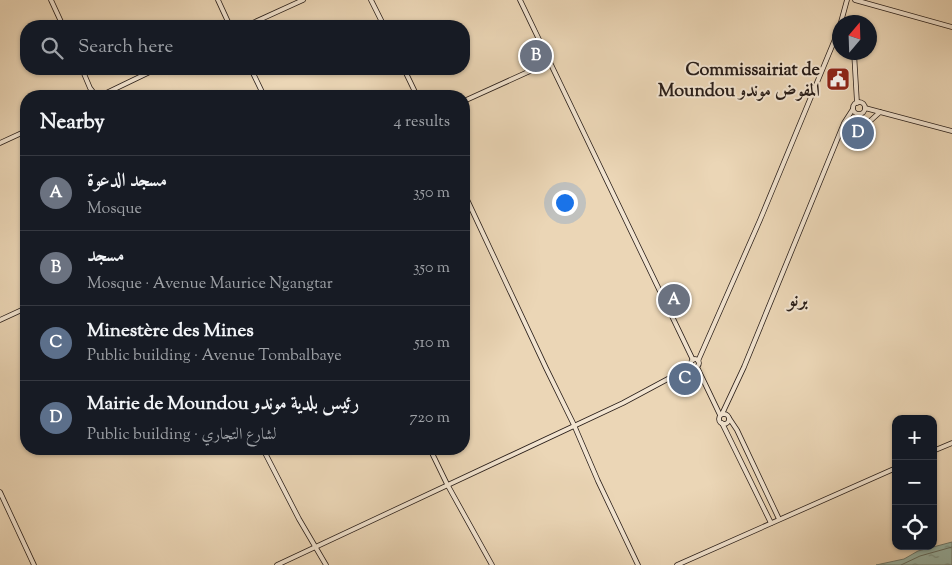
<!DOCTYPE html>
<html lang="en">
<head>
<meta charset="utf-8">
<style>
  body { margin:0; font-family:"Sorts Mill Goudy",Amiri,serif; background:#242831; color:#f1f3f6 }
  .controls { position:absolute; right:15px; bottom:15px; display:grid; overflow:hidden; border-radius:10px; box-shadow:0 1px 4px #0004 }
  .controls button { width:45px; height:45px; display:grid; place-items:center; padding:0; border:0; border-bottom:1px solid #363941; background:#171b24; color:#f1f3f6; font:25px sans-serif }
  .compass { position:absolute; left:832px; top:15px; width:45px; height:45px; border-radius:50%; background:#171b24; box-shadow:0 1px 4px #0004; rotate:19deg }
  .you { position:absolute; left:564px; top:202px; width:18px; height:18px; margin:-12px; border:4px solid #fff; border-radius:50%; background:#1a73e8; box-shadow:0 0 0 8px #1a73e833 }
  .badge { display:grid; place-items:center; width:32px; height:32px; border-radius:50%; background:#c59692; color:#fff; font-size:16px; font-weight:700 }
  .pin { position:absolute; translate:-50% -50%; border:2px solid #fff; box-shadow:0 1px 5px #0006 }
  .list { margin:0; padding:0; list-style:none }
  h2 { display:flex; justify-content:space-between; align-items:center; height:65px; margin:0; padding:0 20px; font-size:21px }
  h2 small { font-size:16px; font-weight:400; color:#9ea1a6 }
  .list li { display:grid; grid-template-columns:32px 1fr auto; gap:15px; align-items:center; box-sizing:border-box; height:75px; padding:0 20px; border-top:1px solid #363941 }
  .list b { display:block; font-size:19px; white-space:nowrap }
  .list p { margin:0; font-size:16px; white-space:nowrap; color:#9ea1a6 }
  .list em { font-size:16px; font-style:normal; color:#9ea1a6 }
  .icon { flex:none; width:28px; height:28px; fill:none; stroke:currentColor; stroke-width:2; stroke-linecap:round; stroke-linejoin:round }
  .map { position:relative; flex:none; width:952px; height:565px; overflow:hidden }
  .search { position:absolute; background:#171b24; box-shadow:0 1px 4px #0004; left:20px; top:20px; width:450px; height:55px; display:flex; align-items:center; gap:12px; box-sizing:border-box; padding:0 18px; border-radius:20px; color:#9ea1a6; font-size:19px }
  .panel { position:absolute; background:#171b24; box-shadow:0 1px 4px #0004; left:20px; top:90px; width:450px; height:365px; border-radius:20px }
  .map>svg:first-child { display:block }
</style>
</head>
<body>
<div class="map">
<svg width="952" height="565" viewBox="0 0 952 565">
  <defs>
    <pattern id="water-ripples" width="26" height="14" patternUnits="userSpaceOnUse" patternTransform="scale(1.25)"><rect width="26" height="14" fill="#98b9ac"/><path d="M2 4q2-2 4 0t4 0M15 11q2-2 4 0t4 0" fill="none" stroke="#7c968b"/></pattern>
  </defs>
  <rect width="100%" height="100%" fill="#ebd6b6"/>
  <filter id="stains"><feTurbulence type="fractalNoise" baseFrequency=".004" numOctaves="4"/><feColorMatrix values="0 0 0 0 .2 0 0 0 0 .09 0 0 0 0 .02 0 0 0 .5 -.17"/></filter>
  <radialGradient id="worn" r=".72"><stop offset=".6" stop-color="#630" stop-opacity="0"/><stop offset="1" stop-color="#630" stop-opacity=".3"/></radialGradient>
  <!-- water -->
  <path fill="url(#water-ripples)" stroke="#6c7b71" d="M952 542V565H876L904 559 918 551Z"/>
  <g fill="none" stroke-linecap="round" stroke-linejoin="round">
    <!-- shore -->
    <path stroke="#606c62" stroke-width="1" d="M901 565 920 556 952 547"/>
    <!-- secondary casing -->
    <g stroke="#291e19" stroke-width="5.5">
      <g id="secondary">
        <path d="M51 0 63 26"/>
        <path d="M218 0 230 26"/>
        <path d="M371 0 384 26"/>
        <path d="M520 0 693 360"/>
        <path d="M855 0 952 27"/>
        <path d="M841 22 847 0"/>
        <path d="M246 26 303 0"/>
        <path d="M854 52 857 103"/>
        <path d="M82 69 90 88 96 96"/>
        <path d="M251 69 264 96"/>
        <path d="M404 69 417 96"/>
        <path d="M100 96 156 69"/>
        <path d="M464 101 550 62"/>
        <circle cx="859" cy="108" r="6"/>
        <path d="M865 108 952 131"/>
        <path d="M869 122 880 112"/>
        <path d="M0 143 26 131"/>
        <path d="M464 193 546 368 574 425 598 481 638 565"/>
        <path d="M0 320 26 308"/>
        <circle cx="695" cy="363" r="4"/>
        <path d="M698 361 760 220 840 27"/>
        <path d="M697 367 720 415"/>
        <path d="M722 414 744 367 844 123 853 109"/>
        <circle cx="724" cy="419" r="5"/>
        <path d="M729 418 737 430 779 519"/>
        <path d="M722 423 771 523"/>
        <path d="M263 449 299 519 326 565"/>
        <path d="M430 449 447 484 492 565"/>
        <path d="M933 451 952 443"/>
        <path d="M0 492 34 565"/>
        <path d="M277 565 623 403 692 366"/>
        <path d="M677 565 896 468"/>
      </g>
    </g>
    <!-- secondary -->
    <use href="#secondary" stroke="#f2e4d0" stroke-width="4"/>
  </g>
  <!-- icons -->
  <defs>
    <g id="civic-square" transform="scale(1.25)"><rect x="-9" y="-9" width="18" height="18" rx="4" fill="#8f2418" stroke="#f2e4d0"/><path d="M-.6-6.5H3V-4.5H.6V-3L4-1V1h2V6H-6V1h2V-1L-.6-3ZM-1.2 2.5V6h2.4V2.5Z" fill="#fff"/></g>
  </defs>
  <g fill-rule="evenodd">
    <use href="#civic-square" x="838" y="79"/>
  </g>
  <g text-anchor="middle" stroke-width="4" stroke-linejoin="round" paint-order="stroke">
    <!-- poi labels -->
    <g font-size="18" font-weight="bold" fill="#291e19" stroke="#f2e4d0" text-anchor="end">
      <text x="820" y="75">Commissairiat de<tspan x="820" dy="21">Moundou المفوض موندو</tspan></text>
    </g>
    <!-- quarter labels -->
    <g font-size="20" font-weight="bold" fill="#291e19" stroke="#f2e4d0">
      <text x="798" y="306">برنو</text>
    </g>
  </g>
  <rect width="100%" height="100%" filter="url(#stains)"/>
  <rect width="100%" height="100%" fill="url(#worn)"/>
</svg>
<div class="controls">
<button>+</button>
<button>−</button>
<button><svg class="icon" aria-label="locate" viewBox="0 0 24 24"><circle cx="12" cy="12" r="6"/><path d="M12 2v4M12 18v4M2 12h4M18 12h4"/></svg></button>
</div>
<svg class="compass" viewBox="-18 -18 36 36"><path d="M0-13l5 13h-10z" fill="#e53935"/><path d="M0 13l5-13h-10z" fill="#9ea1a6"/></svg>
<div class="you"></div>
<div class="pin badge" style="left:674px;top:300px;background:#6b7280">A</div>
<div class="pin badge" style="left:536px;top:56px;background:#6b7280">B</div>
<div class="pin badge" style="left:685px;top:379px;background:#5c6f8a">C</div>
<div class="pin badge" style="left:858px;top:133px;background:#5c6f8a">D</div>
<div class="search"><svg class="icon" aria-label="search" viewBox="0 0 24 24"><circle cx="10" cy="10" r="6"/><path d="M15 15l6 6"/></svg>Search here</div>
<section class="panel">
<h2>Nearby<small>4 results</small></h2>
<ul class="list">
<li><span class="badge" style="background:#6b7280">A</span><div><b>مسجد الدعوة</b><p>Mosque</p></div><em>350 m</em></li>
<li><span class="badge" style="background:#6b7280">B</span><div><b>مسجد</b><p>Mosque · Avenue Maurice Ngangtar</p></div><em>350 m</em></li>
<li><span class="badge" style="background:#5c6f8a">C</span><div><b>Minestère des Mines</b><p>Public building · Avenue Tombalbaye</p></div><em>510 m</em></li>
<li><span class="badge" style="background:#5c6f8a">D</span><div><b>Mairie de Moundou رئيس بلدية موندو</b><p>Public building · لشارع التجاري</p></div><em>720 m</em></li>
</ul>
</section>
</div>
</body>
</html>
